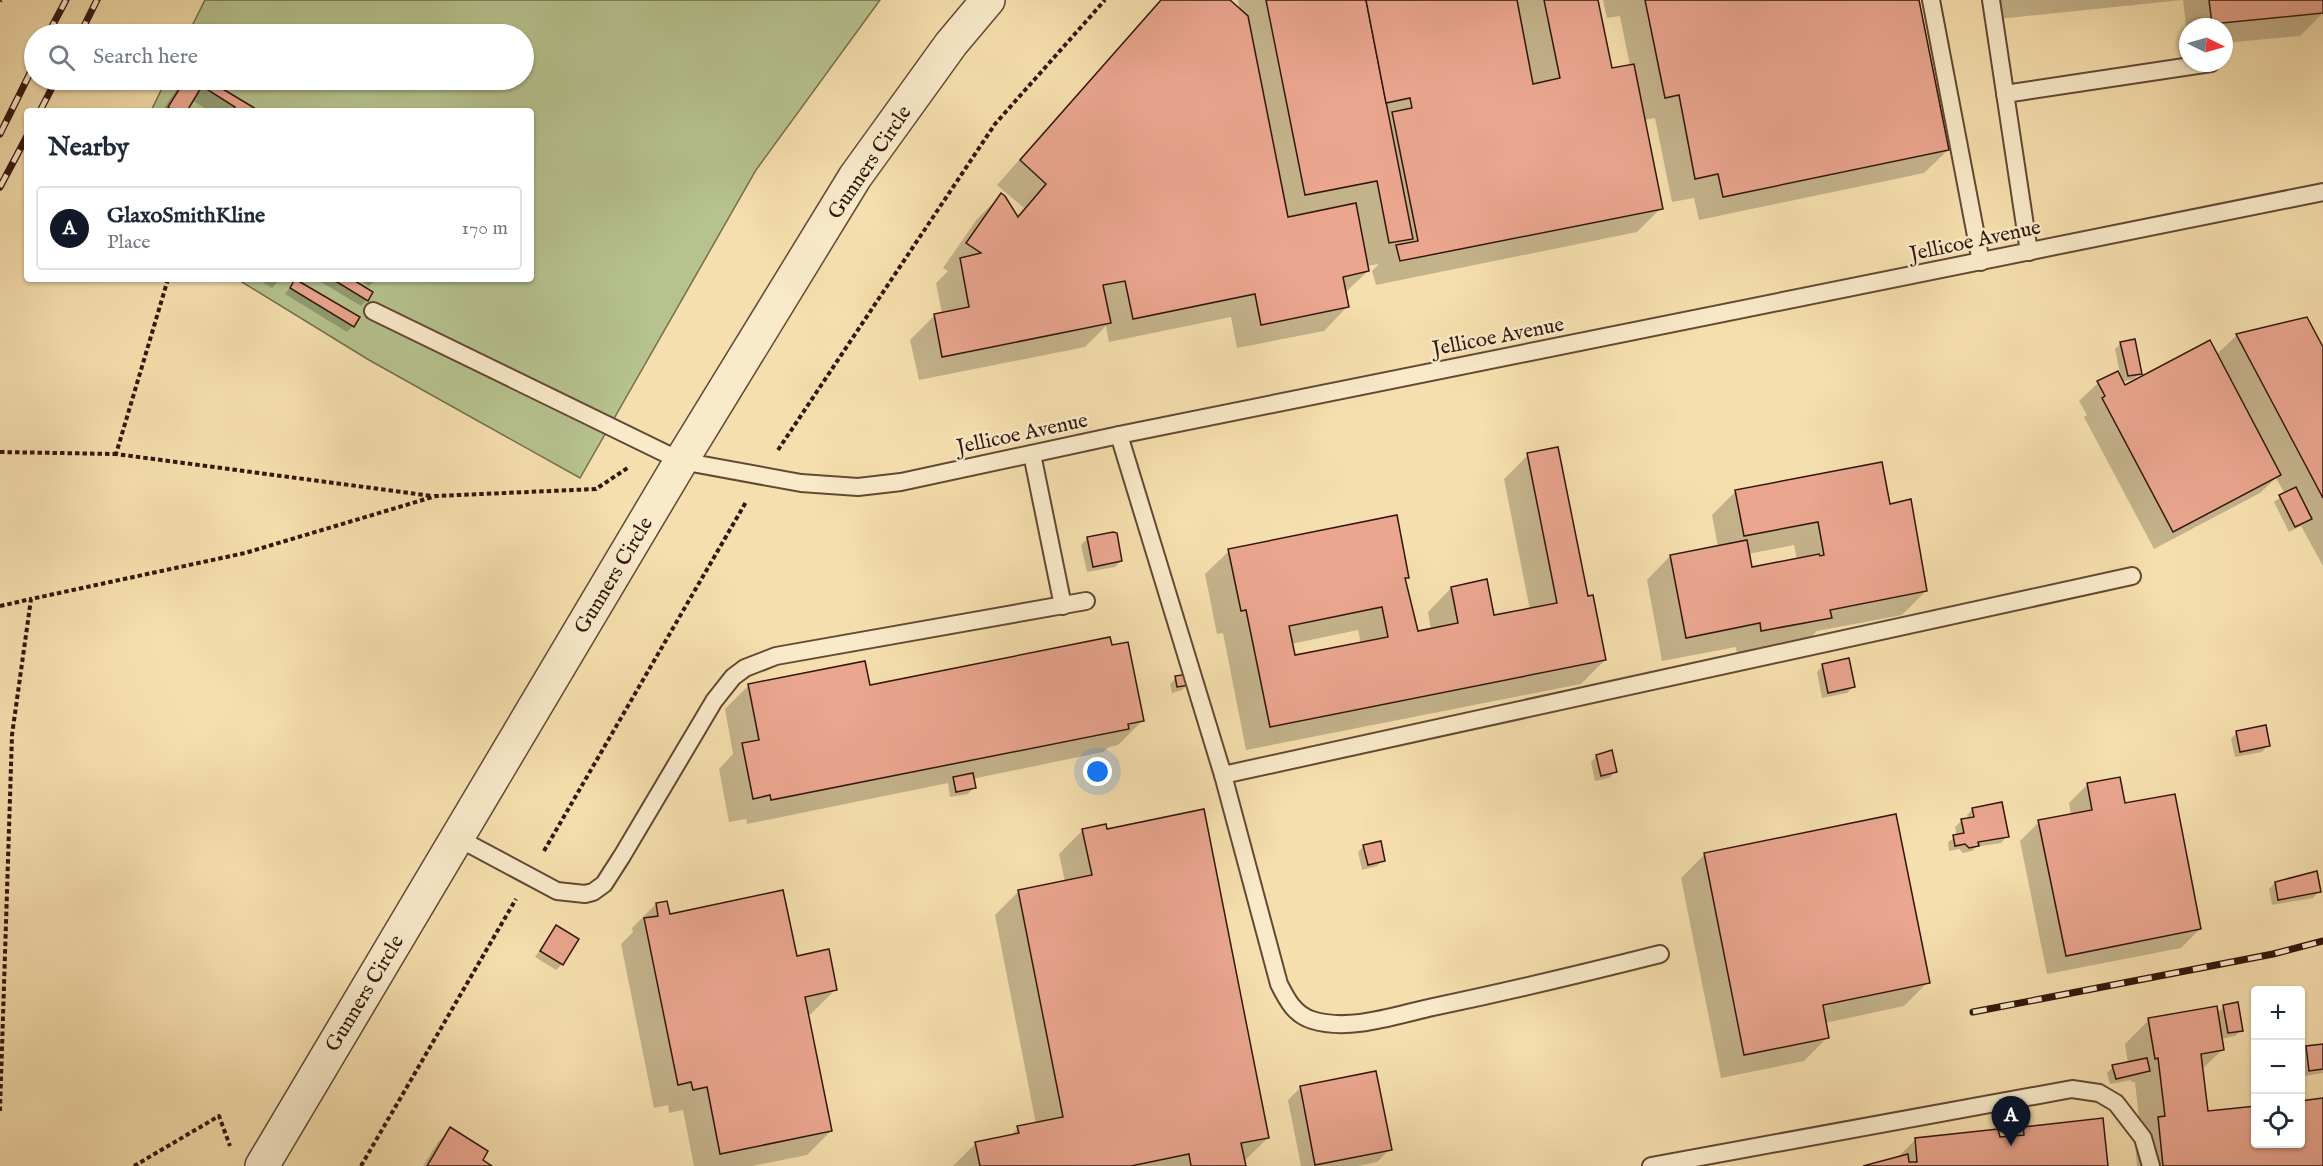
<!DOCTYPE html>
<html lang="en">
<head>
<meta charset="utf-8">
<style>
  body { margin:0; font-family:"IM FELL English",serif; background:#f6f6f7; color:#1f2937 }
  .controls { position:absolute; right:18px; bottom:18px; display:grid; overflow:hidden; border-radius:6px; box-shadow:0 2px 4px #0004 }
  .controls button { width:54px; height:54px; display:grid; place-items:center; padding:0; border:0; border-bottom:2px solid #e0e1e3; background:#fff; color:#1f2937; font:30px sans-serif }
  .compass { position:absolute; left:2179px; top:18px; width:54px; height:54px; border-radius:50%; background:#fff; box-shadow:0 2px 4px #0004; rotate:95deg }
  .you { position:absolute; left:1098px; top:772px; width:21px; height:21px; margin:-15px; border:4px solid #fff; border-radius:50%; background:#1a73e8; box-shadow:0 0 0 9px #1a73e833 }
  .badge { display:grid; place-items:center; width:39px; height:39px; border-radius:50%; background:#111827; color:#fff; font-size:20px; font-weight:700 }
  .pin { position:absolute; translate:-50% -50px; filter:drop-shadow(0 2px 3px #0008) }
  .pin::after { content:''; position:absolute; top:32px; width:21px; height:18px; background:inherit; clip-path:polygon(0 0,100% 0,50% 100%) }
  .list { margin:0; padding:0; list-style:none }
  h2 { display:flex; justify-content:space-between; align-items:center; height:78px; margin:0; padding:0 24px; font-size:26px }
  h2 small { font-size:20px; font-weight:400; color:#747a83 }
  .list li { display:grid; grid-template-columns:39px 1fr auto; gap:18px; align-items:center; box-sizing:border-box; height:84px; margin:0 12px 12px; padding:0 12px; border:2px solid #e0e1e3; border-radius:6px }
  .list b { display:block; font-size:22px; white-space:nowrap }
  .list p { margin:0; font-size:20px; white-space:nowrap; color:#747a83 }
  .list em { font-size:20px; font-style:normal; color:#747a83 }
  .icon { flex:none; width:33px; height:33px; fill:none; stroke:currentColor; stroke-width:2; stroke-linecap:round; stroke-linejoin:round }
  .map { position:relative; flex:none; width:2323px; height:1166px; overflow:hidden }
  .search { position:absolute; background:#fff; box-shadow:0 2px 4px #0004; left:24px; top:24px; width:510px; height:66px; display:flex; align-items:center; gap:15px; box-sizing:border-box; padding:0 21px; border-radius:33px; color:#747a83; font-size:22px }
  .panel { position:absolute; background:#fff; box-shadow:0 2px 4px #0004; left:24px; top:108px; width:510px; height:174px; border-radius:6px }
  .map>svg:first-child { display:block }
</style>
</head>
<body>
<div class="map">
<svg width="2323" height="1166" viewBox="0 0 2323 1166">
  <rect width="100%" height="100%" fill="#f6dfae"/>
  <filter id="stains"><feTurbulence type="fractalNoise" baseFrequency=".00333" numOctaves="4"/><feColorMatrix values="0 0 0 0 .2 0 0 0 0 .09 0 0 0 0 .02 0 0 0 .5 -.17"/></filter>
  <radialGradient id="worn" r=".72"><stop offset=".6" stop-color="#630" stop-opacity="0"/><stop offset="1" stop-color="#630" stop-opacity=".3"/></radialGradient>
  <!-- green -->
  <path fill="#b6c38f" stroke="#746c4d" stroke-width="1.5" d="M205 0H880L756 170 580 478 369 360 237 279H531V111H151L166 80H524V34H188Z"/>
  <!-- shadow -->
  <g fill="#0003" fill-rule="evenodd">
    <path d="M1161 0H1228L1240 11 1238 0H1597L1611 70 1630 66 1620 16 1607 18 1603 0H1917L1948 150 1924 173 1699 220 1694 198 1672 202 1655 118 1644 120 1661 208 1637 232 1376 285 1372 271 1379 264 1367 266 1368 271 1345 293 1347 307 1324 331 1237 348 1231 317 1109 342 1106 326 1085 347 919 380 910 340 934 316 942 314 936 283 948 271 943 268 977 219 1001 195 1016 217 1024 208 997 185Z"/>
    <path d="M1996 0H2323V13L2300 36 2224 43V27H2188V43L2183 0 1998 19Z"/>
    <path d="M183 80H205L254 110 209 111 192 100 185 111H162Z"/>
    <path d="M258 279H280L272 288Z"/>
    <path d="M316 279H349L367 300 361 306Z"/>
    <path d="M358 279H377L369 286Z"/>
    <path d="M296 280 353 326 347 332 285 294Z"/>
    <path d="M2237 335 2323 348V566L2301 526 2289 532 2274 502 2285 494 2276 478 2260 493 2154 549 2084 417 2087 415 2079 401 2098 383 2121 378 2115 349 2121 343 2140 373 2134 379 2122 382 2125 387 2216 355Z"/>
    <path d="M1528 455 1587 598 1605 660 1581 684 1246 750 1223 633 1217 634 1205 574 1229 551 1407 577 1404 580 1416 632 1431 629 1428 612 1451 588 1493 617 1530 610 1504 479ZM1358 630 1361 644 1293 657 1291 644Z"/>
    <path d="M1736 491 1889 505 1926 591 1902 615 1817 631 1807 641 1737 654 1736 647 1662 661 1647 580 1670 556 1718 547 1712 515ZM1794 545 1797 560 1751 568 1748 554Z"/>
    <path d="M1087 539 1121 561 1115 567 1087 572 1081 545Z"/>
    <path d="M1823 666 1853 687 1847 693 1822 698 1817 672Z"/>
    <path d="M1176 678 1188 684 1182 690 1172 693 1170 684Z"/>
    <path d="M749 685 869 687 1142 721 1118 745 1109 747 1103 752 972 779 974 787 968 794 950 797 948 783 747 824 746 819 729 822 719 769 733 754 725 709Z"/>
    <path d="M2237 732 2268 745 2262 752 2235 757 2231 739Z"/>
    <path d="M1597 756 1615 772 1609 778 1595 781 1591 762Z"/>
    <path d="M2087 785 2124 805 2200 929 2181 948 2047 974 2020 841 2039 822 2071 816 2069 803Z"/>
    <path d="M1973 809 2007 836 2001 843 1976 847 1972 851 1963 853 1959 849 1949 851 1948 842 1957 836 1955 827 1962 820 1968 819 1967 815ZM1972 812H1975L1974 825Z"/>
    <path d="M1083 830 1268 1138 1244 1161 1245 1166H953L976 1143 1010 1136 1018 1128 1036 1124 995 915 1019 891 1065 882 1059 854Z"/>
    <path d="M1364 846 1383 860 1377 866 1362 870 1358 852Z"/>
    <path d="M1705 854 1928 982 1904 1006 1825 1023 1828 1037 1804 1061 1721 1078 1681 878Z"/>
    <path d="M2275 883 2319 891 2313 898 2272 905 2269 889Z"/>
    <path d="M656 904 668 915 795 957 835 990 811 1014 807 1015 831 1131 807 1155 752 1166H694L683 1110 669 1113 668 1105 654 1108 621 944 633 932 632 928Z"/>
    <path d="M556 927 562 964 556 970 535 957Z"/>
    <path d="M2224 1006 2241 1030 2235 1036 2221 1039 2223 1049 2201 1070 2206 1113 2256 1144H2300L2323 1100V1166H2137L2135 1142 2141 1136 2135 1082H2131V1080L2110 1084 2107 1073 2113 1067 2128 1063 2125 1044 2149 1020 2217 1014Z"/>
    <path d="M2323 1045V1073L2304 1076 2301 1053 2307 1047Z"/>
    <path d="M1301 1087 1390 1149 1377 1162 1358 1166H1301L1288 1100Z"/>
    <path d="M2023 1128 2107 1166H1869L1896 1159 1915 1140 2014 1137Z"/>
    <path d="M451 1129 481 1161 489 1166H423L438 1142Z"/>
  </g>
  <!-- building -->
  <g fill="#eaa68f" stroke="#33160b" stroke-width="1.5" fill-rule="evenodd">
    <path d="M1161 0H1230L1248 16 1288 217 1356 203 1369 271 1343 277 1349 307 1261 325 1255 294 1133 319 1125 281 1103 285 1111 323 942 357 934 314 969 307 960 258 981 253 966 243 1001 193 1005 196 1018 217 1046 184 1020 160Z"/>
    <path d="M1266 0H1366L1413 239 1389 243 1377 181 1305 195Z"/>
    <path d="M1366 0H1517L1533 84 1560 78 1544 0H1598L1612 68 1634 64 1663 209 1400 261 1396 245 1418 241 1392 112 1412 108 1410 98 1386 103Z"/>
    <path d="M1645 0H1919L1949 150 1723 197 1718 174 1695 179 1679 95 1665 98Z"/>
    <path d="M2209 0H2323V13L2212 24Z"/>
    <path d="M185 80H208L256 109 255 111H233L235 107 202 86 187 111H174L168 107Z"/>
    <path d="M295 279 360 317 354 327 290 288Z"/>
    <path d="M332 279H352L373 292 368 301Z"/>
    <path d="M2307 317 2323 347V498L2236 334Z"/>
    <path d="M2135 339 2142 374 2128 376 2120 342Z"/>
    <path d="M2210 340 2281 475 2173 532 2102 398 2105 396 2097 381 2118 371 2125 385Z"/>
    <path d="M1558 447 1588 596 1593 595 1606 660 1270 727 1246 610 1241 611 1228 549 1397 515 1409 578H1405L1418 631 1458 623 1451 587 1487 579 1494 615 1557 603 1527 453ZM1382 607 1388 637 1295 655 1289 626Z"/>
    <path d="M1882 462 1890 504 1911 499 1927 591 1830 610 1832 618 1761 631 1760 623 1686 638 1670 555 1747 540 1752 567 1819 554 1820 556 1824 555 1818 522 1744 536 1735 490Z"/>
    <path d="M2296 487 2312 519 2295 527 2279 495Z"/>
    <path d="M1113 532 1117 533 1122 561 1093 567 1087 537Z"/>
    <path d="M1110 637 1112 645 1128 642 1144 721 1128 724 1129 729 771 800 770 795 753 799 742 743 759 740 748 684 865 661 870 685Z"/>
    <path d="M1849 658 1855 687 1828 693 1822 664Z"/>
    <path d="M1188 674 1190 685 1177 687 1175 676Z"/>
    <path d="M2266 725 2270 746 2240 752 2236 731Z"/>
    <path d="M1612 750 1617 772 1601 776 1596 755Z"/>
    <path d="M973 773 976 788 956 792 953 777Z"/>
    <path d="M2120 777 2125 803 2175 794 2201 929 2066 956 2038 820 2092 810 2087 783Z"/>
    <path d="M2002 802 2009 837 1978 842 1979 846 1969 848 1965 844 1955 846 1953 835 1964 833 1961 819 1974 817 1972 808Z"/>
    <path d="M1204 809 1269 1138 1241 1143 1246 1166H1191L1189 1154 1131 1166H980L975 1142 1019 1133 1017 1126 1063 1117 1018 890 1092 875 1082 829 1106 824 1107 829Z"/>
    <path d="M1896 814 1930 983 1823 1005 1829 1038 1744 1055 1704 853Z"/>
    <path d="M1381 841 1385 861 1368 865 1363 845Z"/>
    <path d="M2317 871 2321 892 2278 900 2275 882Z"/>
    <path d="M783 890 797 956 829 949 837 990 805 997 832 1131 720 1154 707 1087 693 1090 691 1082 678 1085 644 918 658 916 656 903 667 901 670 914Z"/>
    <path d="M556 925 579 939 563 965 540 951Z"/>
    <path d="M2238 1002 2243 1031 2228 1033 2223 1005Z"/>
    <path d="M2217 1006 2224 1050 2201 1054 2208 1111 2256 1106V1144H2300V1101L2323 1098V1166H2163L2158 1117 2165 1116 2158 1058 2155 1059 2148 1018Z"/>
    <path d="M2323 1044V1069L2309 1071 2306 1046Z"/>
    <path d="M2147 1058 2150 1071 2116 1079 2112 1065Z"/>
    <path d="M1376 1071 1392 1150 1315 1165 1300 1086Z"/>
    <path d="M2103 1118 2108 1166H1863L1908 1154 1909 1162H1917L1915 1138 1998 1129 2000 1137 2024 1135 2023 1127Z"/>
    <path d="M450 1127 488 1151 483 1160 492 1166H427Z"/>
  </g>
  <g fill="none" stroke-linecap="round" stroke-linejoin="round">
    <!-- lane casing -->
    <g stroke="#644834" stroke-width="20">
      <g id="lane">
        <path d="M1931 0 1981 262"/>
        <path d="M1991 0 2029 252"/>
        <path d="M2005 94 2211 63"/>
        <path d="M373 311 681 461 801 483 858 487 901 482 1119 435 2323 192"/>
        <path d="M1119 435 1223 775 1279 984C1287 1000 1295 1015 1312 1020 1350 1032 1396 1015 1433 1007 1509 991 1585 973 1660 954"/>
        <path d="M1032 454 1063 606"/>
        <path d="M1223 775 2132 576"/>
        <path d="M456 837 557 891 585 894 593 892 604 884 622 856 714 701 733 677 745 668 776 656 1086 601"/>
        <path d="M1651 1166 2072 1089 2099 1093 2116 1103 2143 1138 2151 1166"/>
      </g>
    </g>
    <!-- street casing -->
    <g stroke="#644834" stroke-width="36">
      <path id="street" d="M262 1166 681 461 855 177 951 44 988 0"/>
    </g>
    <!-- path -->
    <g stroke="#33160b" stroke-width="4" stroke-dasharray="4.5 3" stroke-linecap="butt">
      <path d="M0 1 1 0"/>
      <path d="M168 279 116 454 432 496"/>
      <path d="M778 450 995 124 1105 0"/>
      <path d="M0 452 116 454"/>
      <path d="M0 606 31 599"/>
      <path d="M544 851 746 502"/>
      <path d="M0 1111 12 735 31 599 245 553 436 496 596 489 629 467"/>
      <path d="M134 1166 219 1116 230 1146"/>
      <path d="M361 1166 516 899"/>
    </g>
    <!-- lane -->
    <use href="#lane" stroke="#f9eaca" stroke-width="16"/>
    <!-- street -->
    <use href="#street" stroke="#f9eaca" stroke-width="33"/>
    <!-- rail casing -->
    <g stroke="#33160b" stroke-width="7">
      <g id="rail">
        <path d="M48 34 66 0"/>
        <path d="M80 34 97 0"/>
        <path d="M40 111 56 80"/>
        <path d="M0 134 34 65"/>
        <path d="M0 187 27 136"/>
        <path d="M1973 1012 2273 954 2323 941"/>
      </g>
    </g>
    <!-- rail -->
    <use href="#rail" stroke="#f9eaca" stroke-width="4.5" stroke-dasharray="14" stroke-linecap="butt"/>
  </g>
  <g text-anchor="middle" stroke-width="5" stroke-linejoin="round" paint-order="stroke">
    <!-- street labels -->
    <g font-size="21" fill="#33160b" stroke="#f9eaca">
      <text transform="translate(869 162) rotate(-56)" y="7">Gunners Circle</text>
      <text transform="translate(1975 240) rotate(-12)" y="7">Jellicoe Avenue</text>
      <text transform="translate(1498 336) rotate(-11)" y="7">Jellicoe Avenue</text>
      <text transform="translate(1022 433) rotate(-12)" y="7">Jellicoe Avenue</text>
      <text transform="translate(613 575) rotate(-59)" y="7">Gunners Circle</text>
      <text transform="translate(364 993) rotate(-59)" y="7">Gunners Circle</text>
    </g>
  </g>
  <rect width="100%" height="100%" filter="url(#stains)"/>
  <rect width="100%" height="100%" fill="url(#worn)"/>
</svg>
<div class="controls">
<button>+</button>
<button>−</button>
<button><svg class="icon" aria-label="locate" viewBox="0 0 24 24"><circle cx="12" cy="12" r="6"/><path d="M12 2v4M12 18v4M2 12h4M18 12h4"/></svg></button>
</div>
<svg class="compass" viewBox="-18 -18 36 36"><path d="M0-13l5 13h-10z" fill="#e53935"/><path d="M0 13l5-13h-10z" fill="#747a83"/></svg>
<div class="you"></div>
<div class="pin badge" style="left:2011px;top:1146px">A</div>
<div class="search"><svg class="icon" aria-label="search" viewBox="0 0 24 24"><circle cx="10" cy="10" r="6"/><path d="M15 15l6 6"/></svg>Search here</div>
<section class="panel">
<h2>Nearby<small></small></h2>
<ul class="list">
<li><span class="badge">A</span><div><b>GlaxoSmithKline</b><p>Place</p></div><em>170 m</em></li>
</ul>
</section>
</div>
</body>
</html>
